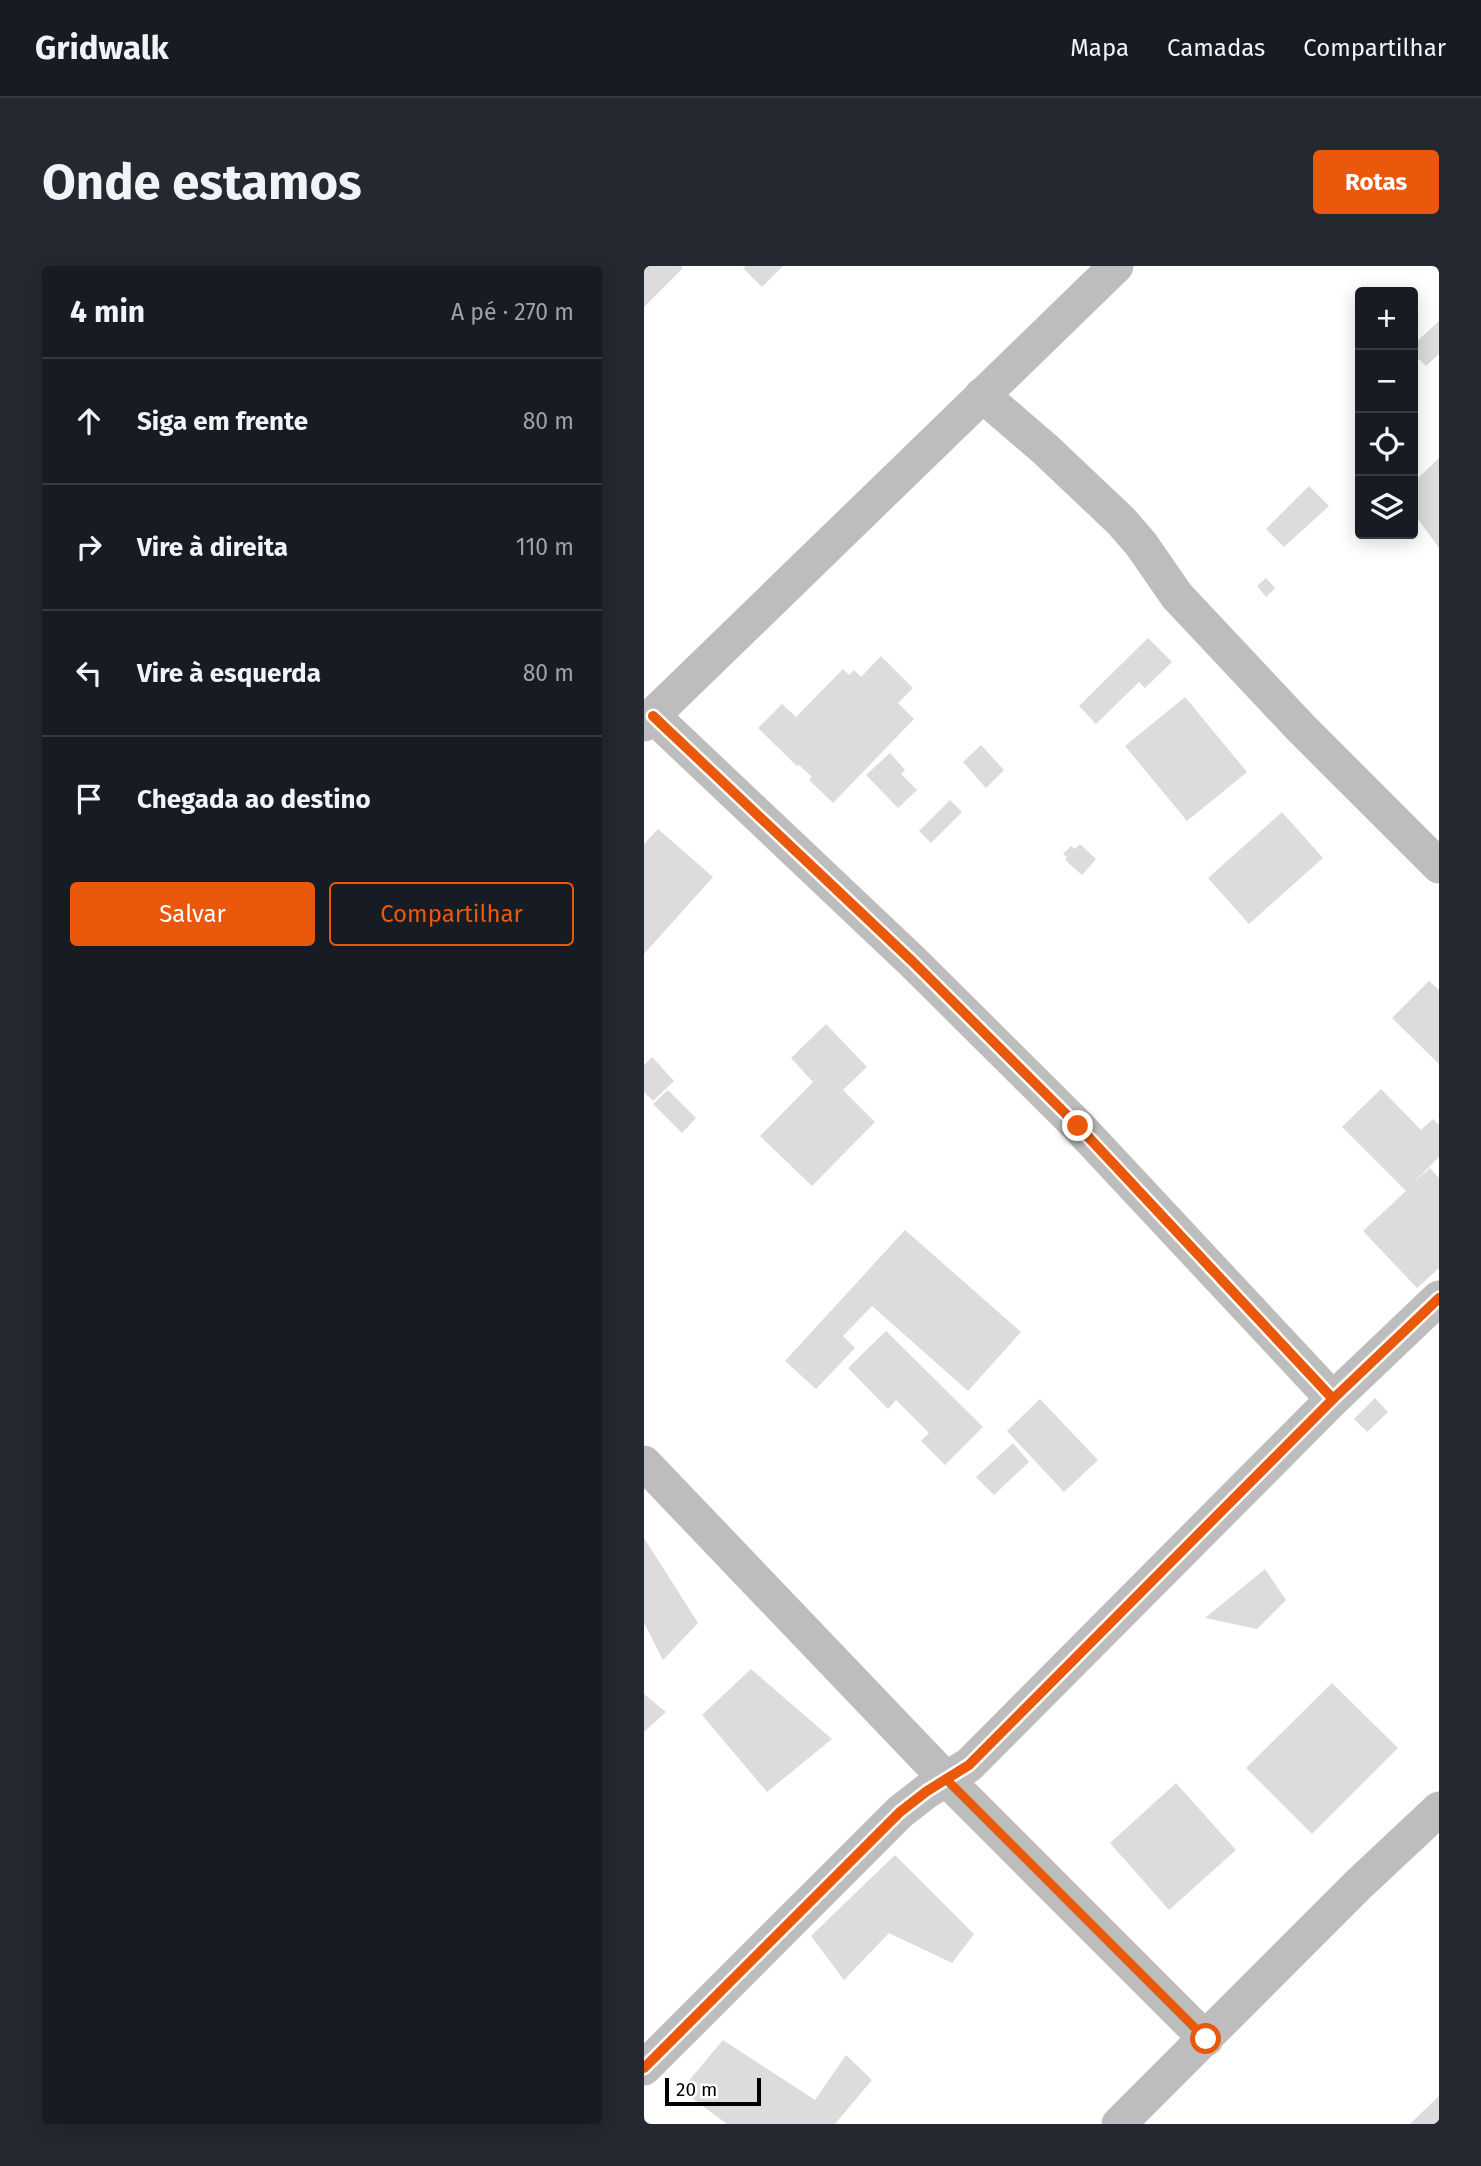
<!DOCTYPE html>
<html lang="pt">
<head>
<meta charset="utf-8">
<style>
  body { margin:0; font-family:"Fira Sans",sans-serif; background:#242831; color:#f1f3f6 }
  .controls { position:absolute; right:21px; top:21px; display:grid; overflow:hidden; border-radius:7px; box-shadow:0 4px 18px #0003 }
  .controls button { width:63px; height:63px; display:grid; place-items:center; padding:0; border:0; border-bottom:2px solid #363941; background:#171b24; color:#f1f3f6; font:35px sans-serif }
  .scale { position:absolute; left:21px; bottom:18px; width:96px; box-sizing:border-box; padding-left:7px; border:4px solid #000; border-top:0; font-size:19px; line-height:24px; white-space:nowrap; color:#000; -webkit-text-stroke:5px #fff; paint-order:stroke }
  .stop { position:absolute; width:21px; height:21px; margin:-16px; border:5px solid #ea580c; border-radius:50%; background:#fff }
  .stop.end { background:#ea580c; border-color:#fff; box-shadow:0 2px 7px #0008 }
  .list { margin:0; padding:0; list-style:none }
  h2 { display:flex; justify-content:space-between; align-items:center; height:91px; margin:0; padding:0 28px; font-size:30px }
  h2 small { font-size:23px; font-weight:400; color:#9ea1a6 }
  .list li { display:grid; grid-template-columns:46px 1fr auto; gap:21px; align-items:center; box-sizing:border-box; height:126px; padding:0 28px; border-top:2px solid #363941 }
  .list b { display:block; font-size:26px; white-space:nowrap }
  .list em { font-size:23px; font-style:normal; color:#9ea1a6 }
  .actions { display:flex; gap:14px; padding:21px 28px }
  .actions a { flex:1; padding:16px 0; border:2px solid #ea580c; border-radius:7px; text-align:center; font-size:24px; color:#ea580c }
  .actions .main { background:#ea580c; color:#fff }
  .icon { flex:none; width:38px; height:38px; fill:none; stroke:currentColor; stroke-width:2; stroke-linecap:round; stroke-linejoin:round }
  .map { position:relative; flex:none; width:795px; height:1858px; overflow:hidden; border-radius:7px }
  header { display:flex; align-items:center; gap:42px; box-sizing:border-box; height:98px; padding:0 35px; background:#171b24; border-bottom:2px solid #363941 }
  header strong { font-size:33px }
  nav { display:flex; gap:38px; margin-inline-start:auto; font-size:24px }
  .intro { display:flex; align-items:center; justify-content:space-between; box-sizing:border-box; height:168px; padding:0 42px }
  h1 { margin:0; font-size:49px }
  .button { padding:18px 32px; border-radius:7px; background:#ea580c; color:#fff; font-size:24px; font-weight:700 }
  main { display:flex; gap:42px; padding:0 42px }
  aside { flex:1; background:#171b24; border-radius:7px; box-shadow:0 4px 18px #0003 }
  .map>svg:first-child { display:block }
</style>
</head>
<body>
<header>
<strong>Gridwalk</strong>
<nav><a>Mapa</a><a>Camadas</a><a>Compartilhar</a></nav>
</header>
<div class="intro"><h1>Onde estamos</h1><a class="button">Rotas</a></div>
<main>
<aside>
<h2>4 min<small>A pé · 270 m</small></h2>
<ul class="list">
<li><svg class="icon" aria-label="ahead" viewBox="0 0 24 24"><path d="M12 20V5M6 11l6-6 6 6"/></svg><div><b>Siga em frente</b></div><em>80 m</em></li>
<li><svg class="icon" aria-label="right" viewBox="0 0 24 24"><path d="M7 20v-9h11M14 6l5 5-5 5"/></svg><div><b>Vire à direita</b></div><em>110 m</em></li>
<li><svg class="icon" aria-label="left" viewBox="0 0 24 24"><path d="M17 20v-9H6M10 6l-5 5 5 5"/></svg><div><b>Vire à esquerda</b></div><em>80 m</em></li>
<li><svg class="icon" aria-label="arrive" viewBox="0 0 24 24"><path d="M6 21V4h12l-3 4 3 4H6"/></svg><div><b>Chegada ao destino</b></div></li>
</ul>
<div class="actions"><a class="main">Salvar</a><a>Compartilhar</a></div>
</aside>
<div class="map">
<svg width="795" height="1858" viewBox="0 0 795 1858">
  <rect width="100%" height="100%" fill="#fff"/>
  <!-- building -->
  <g fill="#dcdcdc">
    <path d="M0 0H36L39 2 0 41Z"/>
    <path d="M102 0H139L118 21 99 2Z"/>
    <path d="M795 55V88L782 100 775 93 773 95 769 91V79Z"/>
    <path d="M795 192V282L769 246V217Z"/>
    <path d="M665 220 685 240 640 281 622 263Z"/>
    <path d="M622 312 631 322 622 331 613 320Z"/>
    <path d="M504 372 528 396 501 422 495 416 452 458 435 440Z"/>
    <path d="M237 390 269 422 254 437 270 453 189 537 165 514 168 511 155 499 153 500 114 462 138 438 152 451 199 403 205 409 210 404 217 411Z"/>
    <path d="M541 431 603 506 543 555 481 480Z"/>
    <path d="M337 479 360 504 342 522 319 496Z"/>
    <path d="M246 487 261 504 257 508 273 524 254 542 222 509Z"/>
    <path d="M306 534 318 546 287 577 275 565Z"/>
    <path d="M638 546 679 592 605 658 564 612Z"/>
    <path d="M14 563 69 611 0 688V578Z"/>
    <path d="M436 578 452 593 438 609 421 594 423 591 419 588 427 580 431 583Z"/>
    <path d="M785 715 795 724V798L748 752Z"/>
    <path d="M182 758 223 801 199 824 231 856 168 920 116 870 169 816 147 792Z"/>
    <path d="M8 791 30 815 9 835 0 826V799Z"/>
    <path d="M737 823 777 864 789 853 795 859V891L769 917 786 902 795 912V1002L773 1022 719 965 762 925 698 861Z"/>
    <path d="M24 824 52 852 38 867 9 838Z"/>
    <path d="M261 964 377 1066 324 1125 228 1040 199 1070 211 1082 172 1123 141 1095Z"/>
    <path d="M242 1065 339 1161 301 1199 277 1175 285 1167 252 1134 244 1143 204 1102Z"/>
    <path d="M731 1132 744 1146 723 1166 710 1153Z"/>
    <path d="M396 1133 454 1194 420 1226 363 1165Z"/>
    <path d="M369 1177 385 1196 350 1229 332 1211Z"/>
    <path d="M0 1272 54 1357 19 1394 0 1357Z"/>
    <path d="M621 1303 642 1334 613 1363 561 1352Z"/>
    <path d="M107 1403 188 1473 123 1526 58 1449Z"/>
    <path d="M688 1417 754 1482 668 1568 602 1502Z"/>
    <path d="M0 1428 22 1446 0 1466Z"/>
    <path d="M532 1517 592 1584 525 1644 466 1577Z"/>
    <path d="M251 1589 330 1668 308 1697 245 1667 200 1714 167 1670Z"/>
    <path d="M79 1774 171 1834 202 1789 228 1814 191 1858H83L37 1824Z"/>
    <path d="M795 1830V1858H766Z"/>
  </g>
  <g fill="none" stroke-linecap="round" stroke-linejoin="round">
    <!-- street -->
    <g stroke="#bdbdbd" stroke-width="35">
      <path d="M338 129 401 183 477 255 497 278 533 330 657 462 795 600"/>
      <path d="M9 450 269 696 434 860 689 1133"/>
      <path d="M0 458 472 0"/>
      <path d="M0 1197 302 1513 562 1773"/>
      <path d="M0 1802 256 1546 283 1525 325 1499 689 1133 795 1032"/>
      <path d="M475 1858 714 1619 795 1543"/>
    </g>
    <!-- cycleway casing -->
    <g stroke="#fff" stroke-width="15">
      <g id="cycleway">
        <path d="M9 450 269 696 434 860 689 1133"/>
        <path d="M0 1802 256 1546 283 1525 325 1499 689 1133 795 1032"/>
      </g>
    </g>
    <!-- cycleway -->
    <use href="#cycleway" stroke="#e8590c" stroke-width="10"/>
  </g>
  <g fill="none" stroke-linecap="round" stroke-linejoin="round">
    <!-- route -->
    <path stroke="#ea580c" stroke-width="9" d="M434 860 689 1133 325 1499 302 1513 562 1773"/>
  </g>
</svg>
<div class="controls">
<button>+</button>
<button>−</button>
<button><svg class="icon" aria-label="locate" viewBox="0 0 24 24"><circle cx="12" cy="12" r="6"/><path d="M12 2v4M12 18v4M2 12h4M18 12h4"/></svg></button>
<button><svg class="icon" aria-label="layers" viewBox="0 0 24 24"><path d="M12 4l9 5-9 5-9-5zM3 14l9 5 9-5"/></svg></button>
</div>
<div class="scale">20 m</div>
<div class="stop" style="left:562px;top:1773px"></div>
<div class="stop end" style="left:434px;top:860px"></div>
</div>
</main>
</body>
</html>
